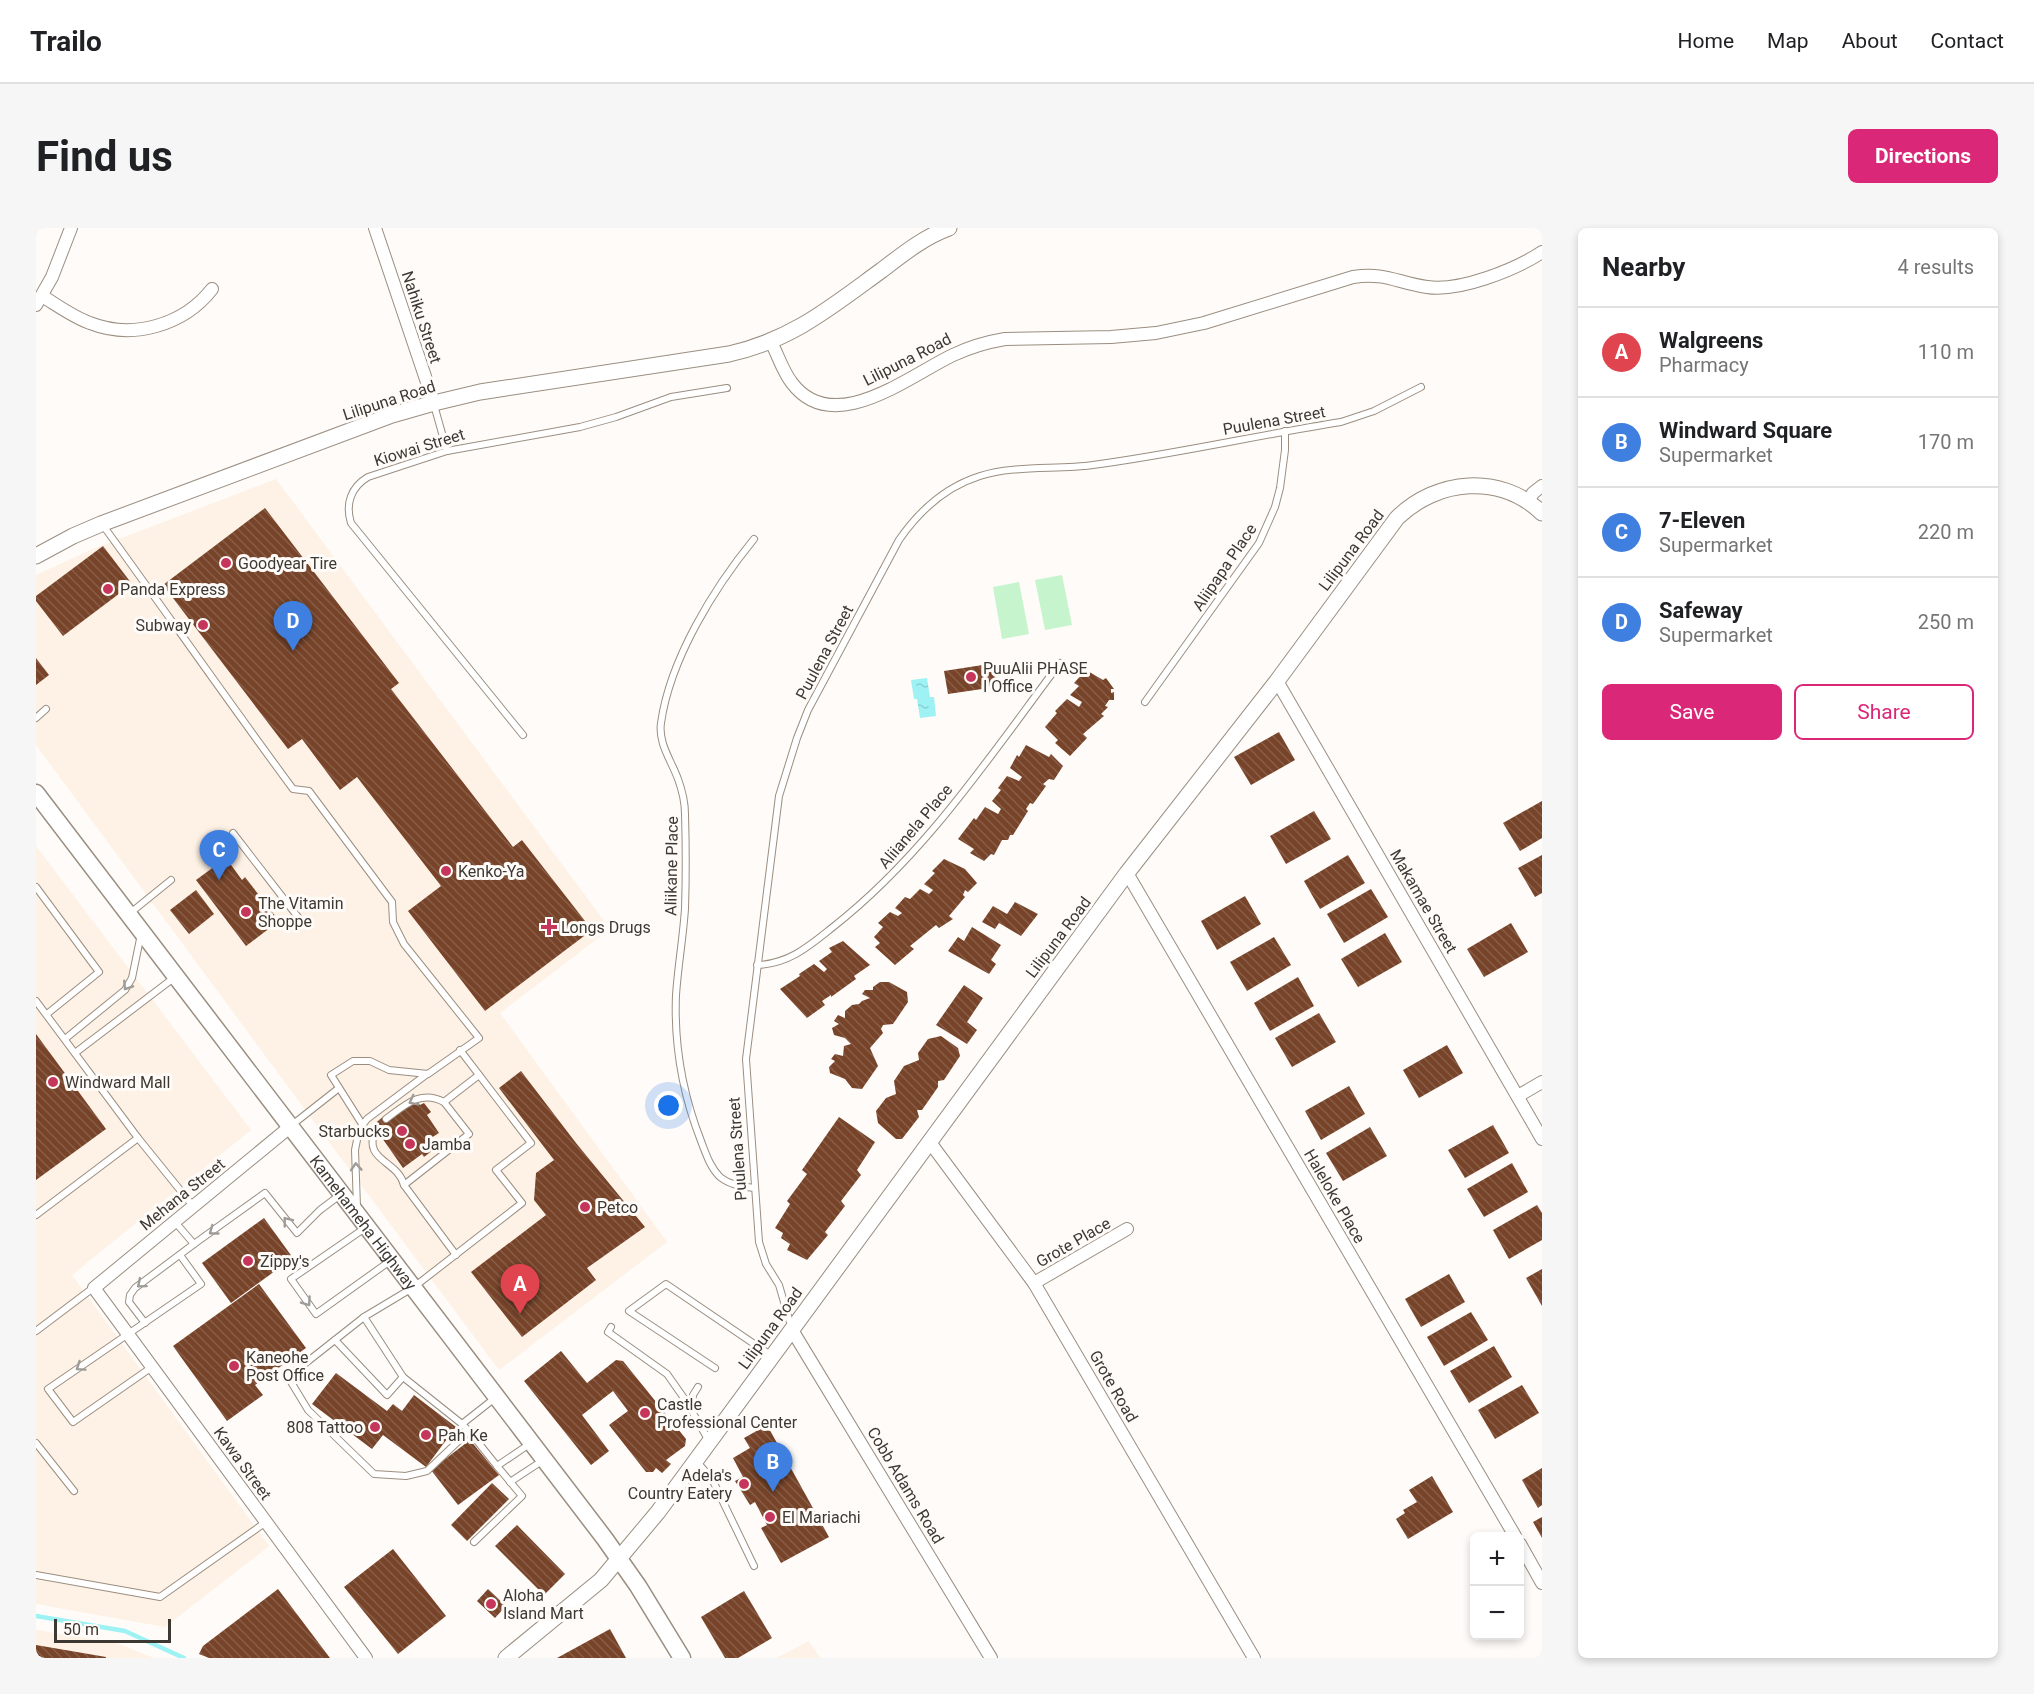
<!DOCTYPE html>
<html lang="en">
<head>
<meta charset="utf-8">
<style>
  body { margin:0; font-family:Roboto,sans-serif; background:#f6f6f6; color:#202124 }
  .controls { position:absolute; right:18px; bottom:18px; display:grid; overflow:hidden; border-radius:9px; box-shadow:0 3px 9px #0003 }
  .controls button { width:54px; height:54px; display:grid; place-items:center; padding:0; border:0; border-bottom:2px solid #e0e0e0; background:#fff; color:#202124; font:30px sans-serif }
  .scale { position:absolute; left:18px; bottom:15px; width:117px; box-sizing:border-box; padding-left:6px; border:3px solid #3e3833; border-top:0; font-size:16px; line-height:21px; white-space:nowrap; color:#3e3833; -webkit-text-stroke:4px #fefbf8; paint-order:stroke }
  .you { position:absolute; left:633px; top:878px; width:21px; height:21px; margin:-15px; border:4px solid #fff; border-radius:50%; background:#1a73e8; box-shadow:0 0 0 9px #1a73e833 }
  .badge { display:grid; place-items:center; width:39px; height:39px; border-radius:50%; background:#db2777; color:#fff; font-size:20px; font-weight:700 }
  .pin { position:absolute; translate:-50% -50px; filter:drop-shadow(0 2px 3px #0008) }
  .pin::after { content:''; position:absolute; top:32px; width:21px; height:18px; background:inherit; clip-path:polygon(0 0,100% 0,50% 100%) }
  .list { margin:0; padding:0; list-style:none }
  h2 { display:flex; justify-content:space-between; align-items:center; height:78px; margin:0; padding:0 24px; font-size:26px }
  h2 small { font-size:20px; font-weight:400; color:#757577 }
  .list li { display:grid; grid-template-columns:39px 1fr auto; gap:18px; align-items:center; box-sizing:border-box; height:90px; padding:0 24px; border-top:2px solid #e0e0e0 }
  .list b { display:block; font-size:22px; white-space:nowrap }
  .list p { margin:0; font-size:20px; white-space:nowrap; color:#757577 }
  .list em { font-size:20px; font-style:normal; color:#757577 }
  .actions { display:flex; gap:12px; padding:18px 24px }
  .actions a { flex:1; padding:14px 0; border:2px solid #db2777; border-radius:9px; text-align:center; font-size:21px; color:#db2777 }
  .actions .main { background:#db2777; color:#fff }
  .map { position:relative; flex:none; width:1506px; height:1430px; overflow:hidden; border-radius:9px }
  header { display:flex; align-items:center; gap:36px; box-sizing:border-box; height:84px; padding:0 30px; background:#fff; border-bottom:2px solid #e0e0e0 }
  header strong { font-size:28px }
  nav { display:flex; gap:33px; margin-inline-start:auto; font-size:21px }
  .intro { display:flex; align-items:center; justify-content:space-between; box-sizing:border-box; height:144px; padding:0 36px }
  h1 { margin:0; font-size:42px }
  .button { padding:15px 27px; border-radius:9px; background:#db2777; color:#fff; font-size:21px; font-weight:700 }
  main { display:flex; gap:36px; padding:0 36px }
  aside { flex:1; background:#fff; border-radius:9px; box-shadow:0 3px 9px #0003 }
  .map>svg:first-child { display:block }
</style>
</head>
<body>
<header>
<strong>Trailo</strong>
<nav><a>Home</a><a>Map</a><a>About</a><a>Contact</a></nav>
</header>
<div class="intro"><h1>Find us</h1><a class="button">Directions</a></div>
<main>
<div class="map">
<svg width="1506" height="1430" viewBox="0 0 1506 1430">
  <defs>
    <pattern id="water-ripples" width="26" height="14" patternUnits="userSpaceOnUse" patternTransform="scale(1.5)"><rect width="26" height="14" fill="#9ef2f4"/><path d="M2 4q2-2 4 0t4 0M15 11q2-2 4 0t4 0" fill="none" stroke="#89d0d2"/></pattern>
    <pattern id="building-back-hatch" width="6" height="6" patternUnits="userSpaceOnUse" patternTransform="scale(1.5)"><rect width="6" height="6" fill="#774429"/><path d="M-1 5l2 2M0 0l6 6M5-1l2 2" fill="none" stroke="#875d48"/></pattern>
  </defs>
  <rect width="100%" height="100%" fill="#fefbf8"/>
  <!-- built -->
  <g fill="#fef1e5">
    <path d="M240 251 574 701 464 785 631 1014 463 1142 290 910 0 517V347L57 321Z"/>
    <path d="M0 618 215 902 36 1047 233 1318 129 1399 0 1376Z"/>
    <path d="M0 1402 80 1415 118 1430H0Z"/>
    <path d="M773 1413 784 1430H740Z"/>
  </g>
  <!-- park -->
  <g fill="#c5f4cd">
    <path d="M1026 347 1036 397 1009 402 999 352Z"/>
    <path d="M983 354 993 406 966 411 957 359Z"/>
  </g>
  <!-- water -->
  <path fill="url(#water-ripples)" d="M891 450 894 469H898L900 488 884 490 881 471H878L875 452Z"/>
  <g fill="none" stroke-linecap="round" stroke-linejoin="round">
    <!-- stream -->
    <path stroke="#9ef2f4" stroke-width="4.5" d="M0 1388 89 1403 148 1430"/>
  </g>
  <!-- building -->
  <g fill="url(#building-back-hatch)">
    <path d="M229 280 363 455 355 461 477 619 486 612 556 702 449 783 372 683 405 658 321 549 304 562 266 511 252 521 127 357Z"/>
    <path d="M67 318 96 356 27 408 0 373V368Z"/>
    <path d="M0 430 13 447 0 457Z"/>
    <path d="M953 436 954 443 960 442 962 455 954 456 955 458 946 461 912 466 908 443Z"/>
    <path d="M1050 442 1067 452 1070 450 1078 461H1075V465L1078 464V472H1073L1069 478 1072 479 1065 486 1068 488 1047 506 1051 510 1034 528 1019 515 1022 512 1009 499 1021 485 1019 483 1031 471 1043 479 1046 474 1034 467 1043 458 1038 455Z"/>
    <path d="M1243 504 1259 532 1215 557 1198 529Z"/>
    <path d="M990 517 1013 529 1015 526 1027 538 1018 552 1013 551 1007 556 1010 558 997 576 994 575 990 581 992 583 977 607H974L972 612H966L958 627 955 626 948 633 934 625 938 621 922 611 938 590 940 592 949 579 962 586 965 581 956 573 965 562 962 560 971 548 983 553 986 549 974 540 981 527 983 529Z"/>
    <path d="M1506 573V610L1484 623 1467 595Z"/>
    <path d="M1278 583 1295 611 1250 636 1234 608Z"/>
    <path d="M1312 627 1329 655 1284 681 1268 653Z"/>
    <path d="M1506 627V665L1499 669 1482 640Z"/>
    <path d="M190 630 206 652 209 649 243 693 210 718 160 652Z"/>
    <path d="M908 631 929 641 941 655 932 664 929 662 927 667 929 669 913 688 917 691 903 700 900 697 874 718 878 721 859 737 839 719 844 715 838 709 847 699 842 695 854 684 862 688 866 685 859 680 869 669 874 671 884 661 893 666 897 662 888 656 899 645 896 643Z"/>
    <path d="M1335 661 1352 689 1308 715 1291 686Z"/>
    <path d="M160 662 178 686 153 706 134 682Z"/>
    <path d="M1209 668 1225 696 1181 722 1165 693Z"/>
    <path d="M979 674 1002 686 985 708 963 695 959 701 946 694 957 678 971 686Z"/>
    <path d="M1475 695 1492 724 1448 749 1431 721Z"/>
    <path d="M936 699 965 717 955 732 960 736 953 746 912 723 922 709 928 713Z"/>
    <path d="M1349 705 1366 734 1322 759 1305 731Z"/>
    <path d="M1238 709 1255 737 1211 763 1194 734Z"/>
    <path d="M807 713 834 737 818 748 820 751 795 769V767L786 773 789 777 771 790 744 761 764 748 763 746 778 736 788 744 791 741 783 733 796 724 793 720Z"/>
    <path d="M1262 749 1278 778 1234 803 1218 775Z"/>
    <path d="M844 754H853L871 764 872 774 857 796 847 797 845 801 847 805 834 820 842 838 826 861 816 860 809 851 794 845 793 839 799 833 795 831 799 826 807 828 808 818 815 816 809 810 798 807 796 800 803 796 798 793 802 787 809 790V783L816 777 823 776 826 773 834 770 826 766 829 762H837V759Z"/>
    <path d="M928 757 947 770 931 794 941 802 931 816 900 797Z"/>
    <path d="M1283 785 1300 814 1256 839 1239 810Z"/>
    <path d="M0 806 70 901 0 952Z"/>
    <path d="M905 808 922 820 924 828 908 852 902 853V859L886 882H881L883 889 866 911H860L842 895 840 883 850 870 860 866 858 853 868 838 883 832 882 825 892 811Z"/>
    <path d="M1411 817 1427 845 1383 870 1367 842Z"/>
    <path d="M485 843 540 915 609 999 551 1040 560 1052 486 1109 435 1044 510 987 498 972 500 945 518 932 463 860Z"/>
    <path d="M1313 858 1329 886 1285 912 1269 883Z"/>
    <path d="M380 872 384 877 388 875 395 884 391 887 403 905 390 913 397 922 388 929 386 926 367 940 337 897 348 888 351 893Z"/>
    <path d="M803 889 839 914 821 942 825 947 805 973 809 978 789 1004 792 1007 771 1032 751 1022 754 1016 745 1010 747 1005 739 1000 754 976 751 973 771 946 766 942Z"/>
    <path d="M1457 897 1473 925 1429 950 1412 922Z"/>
    <path d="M1334 899 1351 928 1307 953 1290 925Z"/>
    <path d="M1476 935 1492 964 1448 989 1431 961Z"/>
    <path d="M1501 977 1506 985V1012L1473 1031 1457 1002Z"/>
    <path d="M228 990 257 1030 195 1075 166 1035Z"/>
    <path d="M1506 1041V1078L1490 1050Z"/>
    <path d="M1413 1046 1429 1074 1385 1099 1369 1071Z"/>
    <path d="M223 1056 270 1120 219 1157 227 1167 191 1193 137 1118Z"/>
    <path d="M1435 1084 1452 1112 1408 1138 1391 1109Z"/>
    <path d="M1458 1118 1476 1149 1433 1175 1414 1143Z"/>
    <path d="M525 1123 551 1155 580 1132 587 1133 650 1211 649 1218 630 1232 635 1236 626 1245 620 1240 617 1244H610L573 1197 592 1183 577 1163 546 1187 573 1223 555 1237 488 1153Z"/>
    <path d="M300 1145 351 1183 357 1176 366 1183 378 1167 420 1199 390 1239 347 1207 336 1221 276 1176Z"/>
    <path d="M1486 1157 1503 1185 1459 1211 1442 1182Z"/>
    <path d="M731 1197 793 1309 745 1335 725 1300 731 1297 719 1274 714 1277 699 1253 707 1249 697 1230 714 1220 708 1210Z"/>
    <path d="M434 1212 463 1247 422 1277 395 1242Z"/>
    <path d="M1506 1240V1277L1502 1280 1486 1252Z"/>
    <path d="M1396 1248 1417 1284 1372 1311 1360 1291 1369 1285 1367 1282 1381 1274 1373 1262Z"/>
    <path d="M456 1255 473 1271 431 1313 415 1297Z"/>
    <path d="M1506 1289V1310L1497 1294Z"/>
    <path d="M481 1297 529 1346 508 1367 459 1318Z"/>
    <path d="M357 1321 410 1388 362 1426 308 1359Z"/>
    <path d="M242 1361 294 1430H173L163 1426 167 1418Z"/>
    <path d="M452 1361 470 1378 459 1390 441 1373Z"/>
    <path d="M708 1363 736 1410 702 1430H689L665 1389Z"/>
    <path d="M574 1401 590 1430H521Z"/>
    <path d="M0 1417 70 1429V1430H0Z"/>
  </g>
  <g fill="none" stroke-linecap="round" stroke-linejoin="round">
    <!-- service casing -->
    <g stroke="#9b8e80" stroke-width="8">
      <g id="service">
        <path d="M398 177 411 223"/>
        <path d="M66 296C130 384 192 473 257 561L273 563 356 674 357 694 368 716 443 810 392 846 353 842 334 833H317L295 847 326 896"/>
        <path d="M1109 474 1223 315 1239 279 1244 260 1249 222V203"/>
        <path d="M0 490 10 481"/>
        <path d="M487 507 315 295C309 276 315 259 332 249L411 223 544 199 580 189 635 169 691 160"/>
        <path d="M197 605 265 693"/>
        <path d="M0 659 63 744 11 786"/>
        <path d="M93 686 135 652"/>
        <path d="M721 737C753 736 773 718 797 699 889 627 954 528 1024 435"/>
        <path d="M0 773 102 910 157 978"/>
        <path d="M29 811 89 762 96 750 105 706"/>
        <path d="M424 822 495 915 460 942 486 975 378 1059 328 1089 367 1149 426 1196 459 1170"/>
        <path d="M39 825 139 749"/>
        <path d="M350 891C368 878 384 861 408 874"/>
        <path d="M256 897 303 860"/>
        <path d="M340 901C325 933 362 932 368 957"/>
        <path d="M718 960C705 958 694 957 684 949 674 939 670 926 665 913 647 867 638 816 640 767 642 738 647 710 649 681 650 649 650 618 649 586 649 574 646 562 642 551 635 532 622 515 625 495 634 431 678 360 718 311"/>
        <path d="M321 979 319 922 323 902 331 891 391 846"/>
        <path d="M0 987 102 910"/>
        <path d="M329 1000 255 1051 280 1086 354 1033"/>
        <path d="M158 1016 229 965 261 1005 284 982 304 967"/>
        <path d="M420 1027 368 957 433 906 408 874 443 847"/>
        <path d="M328 1089 252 1149 272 1182 338 1246 370 1248 391 1243 433 1203 426 1196"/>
        <path d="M109 1095 93 1074 94 1067 99 1060 158 1016 139 994"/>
        <path d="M755 1098 743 1057 730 1036 723 1014 710 831 743 568 761 510 772 482 863 312C883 283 909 259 944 248 978 237 1021 242 1057 237 1140 226 1222 207 1305 194L1338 183 1385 159"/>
        <path d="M575 1099 572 1104 631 1146 650 1173 673 1213"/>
        <path d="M0 1103 57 1060"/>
        <path d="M299 1112 351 1167 367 1149"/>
        <path d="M116 1139 37 1194 12 1161 165 1056 144 1027"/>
        <path d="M679 1140 593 1083 630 1056 736 1128"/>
        <path d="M656 1183 657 1167 662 1159"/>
        <path d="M433 1203 461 1238 495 1215"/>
        <path d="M0 1215 38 1263"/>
        <path d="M661 1234 676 1251 718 1338"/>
        <path d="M474 1254 506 1233"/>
        <path d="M438 1314 486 1268 461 1238"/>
        <path d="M0 1347 124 1369 230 1294"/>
      </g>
    </g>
    <!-- minor casing -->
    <g stroke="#9b8e80" stroke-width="14">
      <g id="minor">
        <path d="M339 0 398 175"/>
        <path d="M6 68C21 77 37 89 54 95 97 112 148 97 176 61"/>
        <path d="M0 77 16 49 35 0"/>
        <path d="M735 114C742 127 747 144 756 155 797 210 873 148 917 127 934 119 951 114 969 111L1075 109 1120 105 1168 95 1317 49C1350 44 1361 55 1391 59 1423 64 1479 42 1506 24"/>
        <path d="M1492 274 1497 265 1506 258"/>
        <path d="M1241 453 1506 911"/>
        <path d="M1091 645 1479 1308"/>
        <path d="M1482 868 1506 854"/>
        <path d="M255 898 58 1060 330 1430"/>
        <path d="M893 913 998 1055 1218 1430"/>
        <path d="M998 1055 1091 1001"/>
        <path d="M756 1102 955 1430"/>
        <path d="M1484 1316 1506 1355"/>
      </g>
    </g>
    <!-- tertiary casing -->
    <g stroke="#9b8e80" stroke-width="17">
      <g id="tertiary">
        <path d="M0 328 37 308 65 296 356 187 398 175 444 164 693 126C756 112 795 79 846 42 867 26 888 9 913 0"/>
        <path d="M470 1430 565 1352 622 1284 1091 645 1241 453 1361 290C1401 251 1464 245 1506 285"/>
      </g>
    </g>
    <!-- secondary casing -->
    <g stroke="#9b8e80" stroke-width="19">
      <g id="secondary">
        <path id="s1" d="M0 565 569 1311 602 1358 646 1430"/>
      </g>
    </g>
    <!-- service -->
    <use href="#service" stroke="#fff" stroke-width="6"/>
    <!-- minor -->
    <use href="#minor" stroke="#fff" stroke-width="12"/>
    <!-- tertiary -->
    <use href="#tertiary" stroke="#fff" stroke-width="15"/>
    <!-- secondary -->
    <use href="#secondary" stroke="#fff" stroke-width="16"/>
  </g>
  <!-- one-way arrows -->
  <defs><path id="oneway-chevron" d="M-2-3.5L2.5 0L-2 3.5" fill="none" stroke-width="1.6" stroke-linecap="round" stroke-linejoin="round" transform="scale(1.5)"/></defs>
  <g stroke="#9e9c99">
    <use href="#oneway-chevron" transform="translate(91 758) rotate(123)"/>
    <use href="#oneway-chevron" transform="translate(377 873) rotate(153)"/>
    <use href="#oneway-chevron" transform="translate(320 939) rotate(-94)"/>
    <use href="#oneway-chevron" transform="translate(251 993) rotate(-128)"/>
    <use href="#oneway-chevron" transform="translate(177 1003) rotate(144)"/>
    <use href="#oneway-chevron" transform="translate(105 1056) rotate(140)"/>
    <use href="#oneway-chevron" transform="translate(271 1074) rotate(55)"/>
    <use href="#oneway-chevron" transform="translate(44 1139) rotate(146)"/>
  </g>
  <!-- markers -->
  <g fill="#c6365b" stroke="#fefbf8" stroke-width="2">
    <circle cx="190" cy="335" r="6"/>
    <circle cx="72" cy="361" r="6"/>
    <circle cx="167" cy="397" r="6"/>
    <circle cx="935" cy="449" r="6"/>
    <circle cx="410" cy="643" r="6"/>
    <circle cx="210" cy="684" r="6"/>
    <path d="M510 690h6v6h6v6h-6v6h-6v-6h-6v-6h6z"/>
    <circle cx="17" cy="854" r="6"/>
    <circle cx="366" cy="903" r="6"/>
    <circle cx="374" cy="916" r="6"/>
    <circle cx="549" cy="979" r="6"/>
    <circle cx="212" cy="1033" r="6"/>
    <circle cx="198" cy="1138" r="6"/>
    <circle cx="609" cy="1185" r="6"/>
    <circle cx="339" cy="1199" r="6"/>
    <circle cx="390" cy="1207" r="6"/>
    <circle cx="708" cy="1256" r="6"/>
    <circle cx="734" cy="1289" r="6"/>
    <circle cx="455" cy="1376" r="6"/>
  </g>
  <g text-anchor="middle" stroke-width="6" stroke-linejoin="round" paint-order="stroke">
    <!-- street labels -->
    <g font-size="16" fill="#3e3833" stroke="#fefbf8">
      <text transform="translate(386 89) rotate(72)" y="6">Nahiku Street</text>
      <text transform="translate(871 131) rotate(-27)" y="6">Lilipuna Road</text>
      <text transform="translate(353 172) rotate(-18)" y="6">Lilipuna Road</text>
      <text transform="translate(1238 192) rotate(-10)" y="6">Puulena Street</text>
      <text transform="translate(383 219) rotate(-17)" y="6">Kiowai Street</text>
      <text transform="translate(1315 322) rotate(-53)" y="6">Lilipuna Road</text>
      <text transform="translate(1188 339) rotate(-56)" y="6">Aliipapa Place</text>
      <text transform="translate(788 424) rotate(-62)" y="6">Puulena Street</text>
      <text transform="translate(879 598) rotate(-50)" y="6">Aliianela Place</text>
      <text transform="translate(635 638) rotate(-89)" y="6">Aliikane Place</text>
      <text transform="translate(1388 673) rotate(60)" y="6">Makamae Street</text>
      <text transform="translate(1022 709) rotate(-53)" y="6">Lilipuna Road</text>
      <text transform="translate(701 921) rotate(-94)" y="6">Puulena Street</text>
      <text transform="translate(146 966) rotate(-39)" y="6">Mehana Street</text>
      <text transform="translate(1299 968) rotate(60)" y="6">Haleloke Place</text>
      <text dy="6" stroke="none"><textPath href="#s1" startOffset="540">Kamehameha Highway</textPath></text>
      <text transform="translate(1037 1014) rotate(-30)" y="6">Grote Place</text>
      <text transform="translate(734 1100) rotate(-54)" y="6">Lilipuna Road</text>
      <text transform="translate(1078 1158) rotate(60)" y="6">Grote Road</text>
      <text transform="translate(207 1235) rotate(54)" y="6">Kawa Street</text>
      <text transform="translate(870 1257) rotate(59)" y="6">Cobb Adams Road</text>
    </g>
    <!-- poi labels -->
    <g font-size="16" fill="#3e3833" stroke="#fefbf8" text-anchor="start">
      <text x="202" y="341">Goodyear Tire</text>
      <text x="84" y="367">Panda Express</text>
      <text x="155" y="403" text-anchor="end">Subway</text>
      <text x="947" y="446">PuuAlii PHASE<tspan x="947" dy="18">I Office</tspan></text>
      <text x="422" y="649">Kenko-Ya</text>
      <text x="222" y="681">The Vitamin<tspan x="222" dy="18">Shoppe</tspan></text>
      <text x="525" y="705">Longs Drugs</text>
      <text x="29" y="860">Windward Mall</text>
      <text x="354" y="909" text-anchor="end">Starbucks</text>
      <text x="386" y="922">Jamba</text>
      <text x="561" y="985">Petco</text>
      <text x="224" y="1039">Zippy's</text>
      <text x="210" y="1135">Kaneohe<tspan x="210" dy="18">Post Office</tspan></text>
      <text x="621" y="1182">Castle<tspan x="621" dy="18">Professional Center</tspan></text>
      <text x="327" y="1205" text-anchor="end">808 Tattoo</text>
      <text x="402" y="1213">Pah Ke</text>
      <text x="696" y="1253" text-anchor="end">Adela's<tspan x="696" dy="18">Country Eatery</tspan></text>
      <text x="746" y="1295">El Mariachi</text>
      <text x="467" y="1373">Aloha<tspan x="467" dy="18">Island Mart</tspan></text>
    </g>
  </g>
</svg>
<div class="controls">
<button>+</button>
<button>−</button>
</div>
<div class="scale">50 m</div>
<div class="you"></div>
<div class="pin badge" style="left:484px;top:1086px;background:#e0444e">A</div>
<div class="pin badge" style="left:737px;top:1264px;background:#3f7fe0">B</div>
<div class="pin badge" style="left:183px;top:652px;background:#3f7fe0">C</div>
<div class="pin badge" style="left:257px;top:423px;background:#3f7fe0">D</div>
</div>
<aside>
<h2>Nearby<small>4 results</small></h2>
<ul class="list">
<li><span class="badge" style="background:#e0444e">A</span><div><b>Walgreens</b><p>Pharmacy</p></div><em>110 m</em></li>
<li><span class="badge" style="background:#3f7fe0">B</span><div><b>Windward Square</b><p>Supermarket</p></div><em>170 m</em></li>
<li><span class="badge" style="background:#3f7fe0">C</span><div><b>7-Eleven</b><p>Supermarket</p></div><em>220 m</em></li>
<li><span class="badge" style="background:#3f7fe0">D</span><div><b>Safeway</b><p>Supermarket</p></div><em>250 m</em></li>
</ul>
<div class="actions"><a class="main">Save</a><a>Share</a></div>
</aside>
</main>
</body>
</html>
